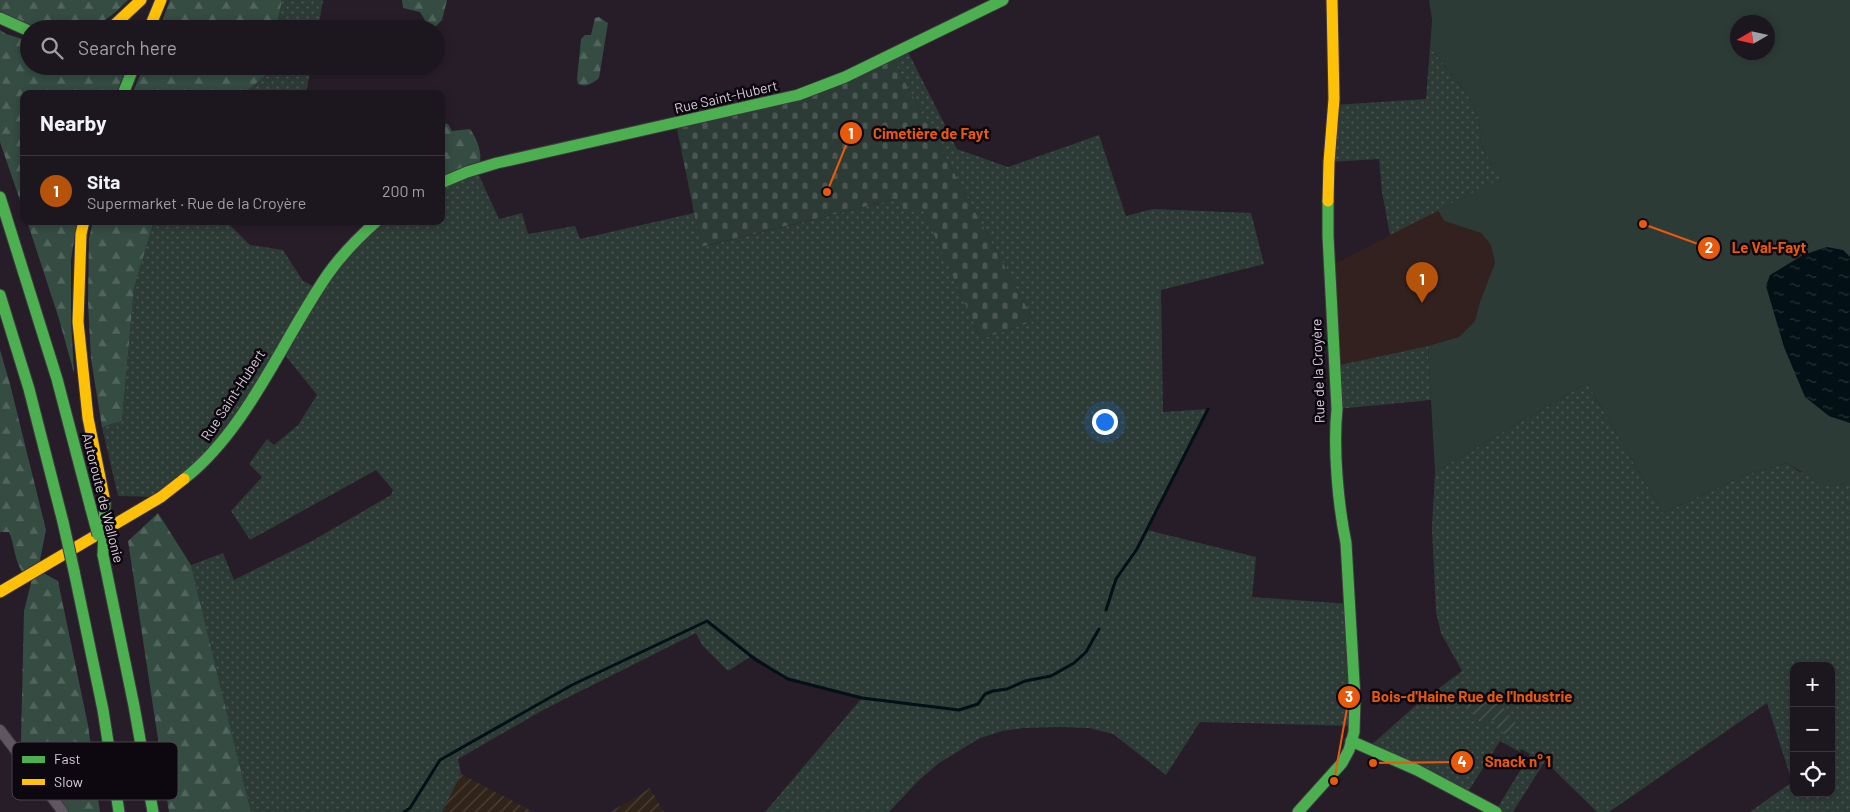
<!DOCTYPE html>
<html lang="en">
<head>
<meta charset="utf-8">
<style>
  body { margin:0; font-family:Barlow,sans-serif; background:#251f27; color:#f1f3f6 }
  .controls { position:absolute; right:15px; bottom:15px; display:grid; overflow:hidden; border-radius:10px; box-shadow:0 2px 8px #0003 }
  .controls button { width:45px; height:45px; display:grid; place-items:center; padding:0; border:0; border-bottom:1px solid #3a353c; background:#1c161e; color:#f1f3f6; font:25px sans-serif }
  .compass { position:absolute; left:1730px; top:15px; width:45px; height:45px; border-radius:50%; background:#1c161e; box-shadow:0 2px 8px #0003; rotate:261deg }
  .you { position:absolute; left:1104px; top:421px; width:18px; height:18px; margin:-12px; border:4px solid #fff; border-radius:50%; background:#1a73e8; box-shadow:0 0 0 8px #1a73e833 }
  .badge { display:grid; place-items:center; width:32px; height:32px; border-radius:50%; background:#b45309; color:#fff; font-size:16px; font-weight:700 }
  .pin { position:absolute; translate:-50% -41px; filter:drop-shadow(0 1px 2px #0008) }
  .pin::after { content:''; position:absolute; top:26px; width:18px; height:15px; background:inherit; clip-path:polygon(0 0,100% 0,50% 100%) }
  .list { margin:0; padding:0; list-style:none }
  h2 { display:flex; justify-content:space-between; align-items:center; height:65px; margin:0; padding:0 20px; font-size:21px }
  h2 small { font-size:16px; font-weight:400; color:#a09fa4 }
  .list li { display:grid; grid-template-columns:32px 1fr auto; gap:15px; align-items:center; box-sizing:border-box; height:70px; padding:0 20px; border-top:1px solid #3a353c }
  .list b { display:block; font-size:19px; white-space:nowrap }
  .list p { margin:0; font-size:16px; white-space:nowrap; color:#a09fa4 }
  .list em { font-size:16px; font-style:normal; color:#a09fa4 }
  .icon { flex:none; width:28px; height:28px; fill:none; stroke:currentColor; stroke-width:2; stroke-linecap:round; stroke-linejoin:round }
  .map { position:relative; flex:none; width:1850px; height:812px; overflow:hidden }
  .search { position:absolute; background:#1c161e; box-shadow:0 2px 8px #0003; left:20px; top:20px; width:425px; height:55px; display:flex; align-items:center; gap:12px; box-sizing:border-box; padding:0 18px; border-radius:28px; color:#a09fa4; font-size:19px }
  .panel { position:absolute; background:#1c161e; box-shadow:0 2px 8px #0003; left:20px; top:90px; width:425px; height:135px; border-radius:10px }
  .map>svg:first-child { display:block }
</style>
</head>
<body>
<div class="map">
<svg width="1850" height="812" viewBox="0 0 1850 812">
  <defs>
    <pattern id="industrial-furrows" width="10" height="10" patternUnits="userSpaceOnUse" patternTransform="scale(1.25)"><rect width="10" height="10" fill="#302319"/><path d="M-1 1l2-2M0 10L10 0M9 11l2-2" fill="none" stroke="#4d423a"/></pattern>
    <pattern id="grass-dots" width="8" height="8" patternUnits="userSpaceOnUse" patternTransform="scale(1.25)"><rect width="8" height="8" fill="#2d3b36"/><path d="M2 2h.1M6 6h.1" fill="none" stroke="#4b5652" stroke-width="1.8" stroke-linecap="round"/></pattern>
    <pattern id="forest-firs" width="22" height="20" patternUnits="userSpaceOnUse" patternTransform="scale(1.25)"><rect width="22" height="20" fill="#344c42"/><path d="M5 1l3.5 6h-7zM16 11l3.5 6h-7z" fill="#51655d"/></pattern>
    <pattern id="cemetery-stones" width="16" height="16" patternUnits="userSpaceOnUse" patternTransform="scale(1.25)"><rect width="16" height="16" fill="#2d3b36"/><path d="M2 7V4a2 2 0 0 1 4 0v3zM10 15v-3a2 2 0 0 1 4 0v3z" fill="#4b5652"/></pattern>
    <pattern id="garden-furrows" width="10" height="10" patternUnits="userSpaceOnUse" patternTransform="scale(1.25)"><rect width="10" height="10" fill="#2d3b36"/><path d="M-1 1l2-2M0 10L10 0M9 11l2-2" fill="none" stroke="#4b5652"/></pattern>
    <pattern id="water-ripples" width="26" height="14" patternUnits="userSpaceOnUse" patternTransform="scale(1.25)"><rect width="26" height="14" fill="#031015"/><path d="M2 4q2-2 4 0t4 0M15 11q2-2 4 0t4 0" fill="none" stroke="#273236"/></pattern>
  </defs>
  <rect width="100%" height="100%" fill="#261d28"/>
  <!-- commercial -->
  <path fill="#32211e" d="M1438 210 1444 221 1481 233 1491 245 1495 263 1480 302 1475 321 1459 337 1428 346 1335 366 1329 267Z"/>
  <!-- industrial -->
  <g fill="url(#industrial-furrows)">
    <path d="M461 774 534 812H442Z"/>
    <path d="M650 788 664 812H610L639 795Z"/>
  </g>
  <!-- grass -->
  <g fill="url(#grass-dots)" fill-rule="evenodd">
    <path d="M282 0H323L318 29H276Z"/>
    <path d="M1430 47C1446 69 1467 88 1477 114 1481 125 1479 135 1482 145 1485 157 1495 168 1503 178L1390 235 1382 192 1379 159 1329 162 1334 105 1426 99Z"/>
    <path d="M906 48 957 149 1008 167 1099 135 1126 216 1153 209 1251 213 1264 264 1161 290 1163 412 1208 409 1147 530 1256 557 1252 597 1350 604 1355 726 1200 722 1166 775 1113 734 1089 728 1061 727 1024 728 1002 731 980 738 939 763 918 781 889 812H765L862 698 788 679 753 655 728 671 702 645 696 633 543 710 458 759 461 774 442 812H251L191 565 223 553 234 580 312 541 391 495 393 490 376 470 250 540 231 511 262 477 249 464 267 439 274 445 298 425 317 395 281 350 233 428 161 497 118 496 102 427 122 421 134 288 154 221H226L250 245 283 250 303 281 319 289 377 221H441V183L476 169 499 219 522 213 528 234 575 226 580 239 694 213 702 247 900 198 922 207 981 339 1034 321 891 56Z"/>
    <path d="M267 66H311L306 94H243L265 76Z"/>
    <path d="M1428 346 1431 400 1337 409 1335 366Z"/>
    <path d="M1587 383 1663 513 1747 474 1787 463 1800 472 1845 484H1850V812H1750L1792 782 1767 703 1609 812H1597L1545 761 1513 812H1495L1530 754 1521 749 1520 752 1500 741 1466 795 1368 748 1415 706 1462 671 1441 633 1436 612 1432 528 1435 472ZM1794 666H1831V793H1794Z"/>
  </g>
  <!-- forest -->
  <g fill="url(#forest-firs)">
    <path d="M0 0H128C118 10 107 21 94 25 63 34 25 30 0 11Z"/>
    <path d="M170 0H282L276 29H159Z"/>
    <path d="M402 0H447L442 20 434 28 429 27 420 12 403 8Z"/>
    <path d="M599 17 608 23 599 78C593 83 586 88 578 84L577 79 581 39 585 35H591L595 18Z"/>
    <path d="M0 30 6 34 29 41V66H127L116 94H24V212L0 142Z"/>
    <path d="M144 66H267L265 76 243 94H132Z"/>
    <path d="M441 123 448 124 452 131 470 129C476 137 482 151 480 162L448 175H441Z"/>
    <path d="M27 221H77L71 260V321L74 373 59 319Z"/>
    <path d="M93 221H154L134 288 122 421 102 427 91 359 88 302 89 238Z"/>
    <path d="M0 350 10 384 46 530 38 570 58 581 88 725 100 812H65L23 760 21 739 24 611 32 579C14 572 16 547 9 532H0Z"/>
    <path d="M158 513 191 565 251 812H169L128 541Z"/>
  </g>
  <!-- cemetery -->
  <path fill="url(#cemetery-stones)" d="M891 56 1034 321 981 339 922 208 905 215 900 198 701 247 676 124 775 101Z"/>
  <!-- park -->
  <path fill="#2d3b36" fill-rule="evenodd" d="M1429 0H1850V484L1825 486 1787 463 1747 474 1663 513 1587 383 1435 472 1428 346 1459 337 1475 321 1480 302 1495 263 1491 245 1481 233 1444 221 1438 210 1502 178C1495 168 1485 157 1482 145 1479 135 1481 125 1477 114 1467 88 1446 69 1430 47L1432 20ZM1738 22H1768V52H1738Z"/>
  <!-- garden -->
  <path fill="url(#garden-furrows)" d="M1488 688 1517 725 1505 735 1491 718 1482 725 1467 706Z"/>
  <!-- water -->
  <path fill="url(#water-ripples)" d="M1827 247 1843 250 1850 257V423L1829 416 1805 397 1784 347 1766 286 1770 275 1803 255Z"/>
  <g fill="none" stroke-linecap="round" stroke-linejoin="round">
    <!-- stream -->
    <g stroke="#031015" stroke-width="3">
      <path d="M1106 610 1116 579 1137 549 1208 409"/>
      <path d="M404 812 410 808 440 760 572 685 707 621 756 660 788 679 862 698 959 710 978 704 985 694 993 691 1007 689 1025 681 1051 676 1074 663 1086 652 1099 629"/>
    </g>
    <!-- street casing -->
    <g stroke="#3f3741" stroke-width="12">
      <path id="street" d="M0 730 63 812"/>
    </g>
    <!-- fast casing -->
    <g stroke="#3f3741" stroke-width="13">
      <g id="fast">
        <path d="M0 18 29 31"/>
        <path d="M123 94 134 66"/>
        <path d="M441 183 467 172 497 163 798 95 845 77 1003 0"/>
        <path d="M0 197 57 379 91 509"/>
        <path d="M0 295 29 389 63 522"/>
        <path d="M184 479C248 429 282 340 328 274 342 254 359 237 377 221"/>
        <path d="M103 555 134 706 153 812"/>
        <path d="M74 571 103 710 119 812"/>
        <path d="M1351 741 1417 770 1496 812"/>
        <path d="M1298 812 1342 763 1349 750 1354 732 1355 699 1346 543C1338 504 1333 448 1337 409L1328 236V201"/>
      </g>
    </g>
    <!-- slow casing -->
    <g stroke="#3f3741" stroke-width="13">
      <g id="slow">
        <path d="M110 29 141 0"/>
        <path d="M149 29 161 0"/>
        <path d="M1328 201 1329 162 1334 99 1332 0"/>
        <path d="M84 221 81 234 78 322 88 418 105 502"/>
        <path d="M0 592 161 497 184 479"/>
      </g>
    </g>
    <!-- street -->
    <use href="#street" stroke="#5e5761" stroke-width="10"/>
    <!-- fast -->
    <use href="#fast" stroke="#4caf50" stroke-width="11"/>
    <!-- slow -->
    <use href="#slow" stroke="#ffc107" stroke-width="11"/>
    <!-- fast-bridge casing -->
    <g stroke="#3f3741" stroke-width="13" stroke-linecap="butt">
      <g id="fast-bridge">
        <path d="M91 509 98 535"/>
        <path d="M63 522 74 571"/>
        <path d="M103 555 105 502"/>
      </g>
    </g>
    <!-- fast-bridge -->
    <use href="#fast-bridge" stroke="#4caf50" stroke-width="11"/>
  </g>
  <g text-anchor="middle" stroke-width="5" stroke-linejoin="round" paint-order="stroke">
    <!-- street labels -->
    <g font-size="14" fill="#d8cddb" stroke="#0d070f">
      <text transform="translate(726 97) rotate(-13)" y="5">Rue Saint-Hubert</text>
      <text transform="translate(1318 371) rotate(-92)" y="5">Rue de la Croyère</text>
      <text transform="translate(233 395) rotate(-57)" y="5">Rue Saint-Hubert</text>
      <text transform="translate(103 498) rotate(76)" y="5">Autoroute de Wallonie</text>
    </g>
  </g>
  <!-- legend -->
  <rect x="12" y="742" width="166" height="58" rx="8" fill="#0d070f" stroke="#4a424c" stroke-width="1"/>
  <rect x="22" y="756" width="23" height="7" fill="#4caf50"/>
  <rect x="22" y="779" width="23" height="6" fill="#ffc107"/>
  <g font-size="14" fill="#d8cddb">
    <text x="54" y="764">Fast</text>
    <text x="54" y="787">Slow</text>
  </g>
  <!-- callouts -->
  <path fill="none" stroke="#e8590c" stroke-width="2" d="M827 192L851 133M1643 224L1709 248M1334 781L1349 697M1373 763L1462 762"/>
  <g fill="#e8590c" stroke="#0d070f" stroke-width="2">
    <circle cx="827" cy="192" r="5"/>
    <circle cx="1643" cy="224" r="5"/>
    <circle cx="1334" cy="781" r="5"/>
    <circle cx="1373" cy="763" r="5"/>
    <circle cx="851" cy="133" r="12"/>
    <circle cx="1709" cy="248" r="12"/>
    <circle cx="1349" cy="697" r="12"/>
    <circle cx="1462" cy="762" r="12"/>
  </g>
  <g font-size="15" text-anchor="middle" font-weight="bold" fill="#fff">
    <text x="851" y="139">1</text>
    <text x="1709" y="253">2</text>
    <text x="1349" y="702">3</text>
    <text x="1462" y="767">4</text>
  </g>
  <g font-size="15" text-anchor="middle" font-weight="bold" fill="#e8590c" stroke="#0d070f" stroke-width="5" stroke-linejoin="round" paint-order="stroke">
    <text x="931" y="139">Cimetière de Fayt</text>
    <text x="1769" y="253">Le Val-Fayt</text>
    <text x="1472" y="702">Bois-d'Haine Rue de l'Industrie</text>
    <text x="1518" y="767">Snack n° 1</text>
  </g>
</svg>
<div class="controls">
<button>+</button>
<button>−</button>
<button><svg class="icon" aria-label="locate" viewBox="0 0 24 24"><circle cx="12" cy="12" r="6"/><path d="M12 2v4M12 18v4M2 12h4M18 12h4"/></svg></button>
</div>
<svg class="compass" viewBox="-18 -18 36 36"><path d="M0-13l5 13h-10z" fill="#e53935"/><path d="M0 13l5-13h-10z" fill="#a09fa4"/></svg>
<div class="you"></div>
<div class="pin badge" style="left:1422px;top:303px">1</div>
<div class="search"><svg class="icon" aria-label="search" viewBox="0 0 24 24"><circle cx="10" cy="10" r="6"/><path d="M15 15l6 6"/></svg>Search here</div>
<section class="panel">
<h2>Nearby<small></small></h2>
<ul class="list">
<li><span class="badge">1</span><div><b>Sita</b><p>Supermarket · Rue de la Croyère</p></div><em>200 m</em></li>
</ul>
</section>
</div>
</body>
</html>
